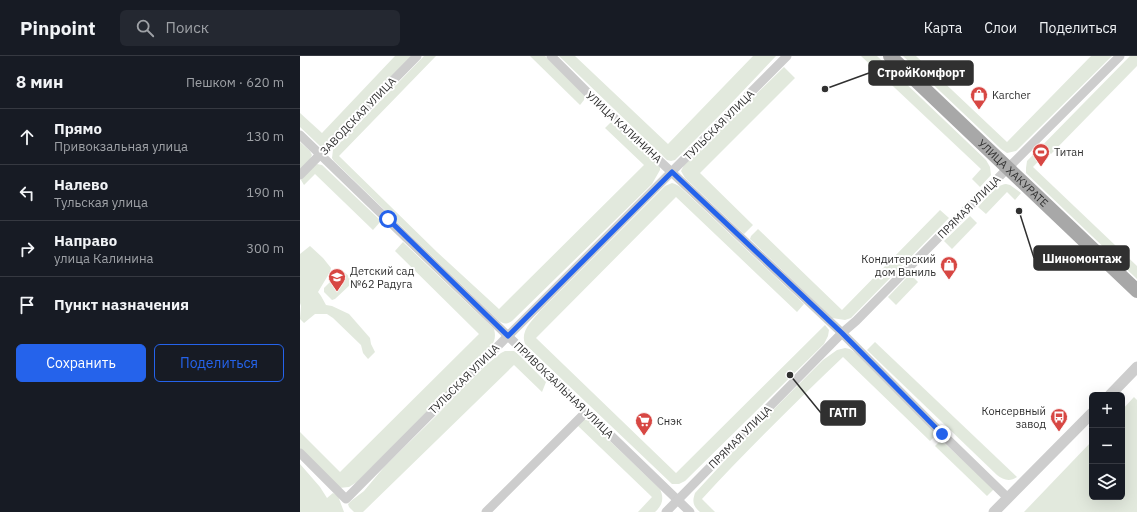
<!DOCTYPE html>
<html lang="ru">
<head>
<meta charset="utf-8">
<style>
  body { margin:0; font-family:"IBM Plex Sans",sans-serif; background:#242831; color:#f1f3f6 }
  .controls { position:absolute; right:12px; bottom:12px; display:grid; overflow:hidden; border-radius:6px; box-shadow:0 4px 16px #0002 }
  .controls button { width:36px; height:36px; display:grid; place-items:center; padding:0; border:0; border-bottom:1px solid #363941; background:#171b24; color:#f1f3f6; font:20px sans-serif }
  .stop { position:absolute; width:12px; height:12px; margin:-9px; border:3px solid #2563eb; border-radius:50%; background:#fff }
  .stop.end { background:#2563eb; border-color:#fff; box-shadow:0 1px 4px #0008 }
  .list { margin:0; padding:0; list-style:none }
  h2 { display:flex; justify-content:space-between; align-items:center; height:52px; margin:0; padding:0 16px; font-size:17px }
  h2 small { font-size:13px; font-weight:400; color:#9ea1a6 }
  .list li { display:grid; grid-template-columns:26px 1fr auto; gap:12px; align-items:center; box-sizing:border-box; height:56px; padding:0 16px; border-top:1px solid #363941 }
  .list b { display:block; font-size:15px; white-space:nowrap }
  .list p { margin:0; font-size:13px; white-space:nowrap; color:#9ea1a6 }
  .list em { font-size:13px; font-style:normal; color:#9ea1a6 }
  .actions { display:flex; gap:8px; padding:12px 16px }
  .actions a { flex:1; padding:9px 0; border:1px solid #2563eb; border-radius:6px; text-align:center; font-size:14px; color:#2563eb }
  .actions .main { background:#2563eb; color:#fff }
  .icon { flex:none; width:22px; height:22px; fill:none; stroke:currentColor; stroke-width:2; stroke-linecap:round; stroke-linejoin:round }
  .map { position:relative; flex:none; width:837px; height:456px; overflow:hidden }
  header { display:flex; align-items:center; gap:24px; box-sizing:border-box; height:56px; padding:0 20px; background:#171b24; border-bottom:1px solid #363941 }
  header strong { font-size:19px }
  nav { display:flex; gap:22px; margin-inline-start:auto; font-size:14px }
  .search { width:280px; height:36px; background:#242831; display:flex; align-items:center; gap:10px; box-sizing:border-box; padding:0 14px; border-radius:6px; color:#9ea1a6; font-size:15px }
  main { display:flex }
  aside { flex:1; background:#171b24 }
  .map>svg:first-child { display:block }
</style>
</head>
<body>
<header>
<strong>Pinpoint</strong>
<div class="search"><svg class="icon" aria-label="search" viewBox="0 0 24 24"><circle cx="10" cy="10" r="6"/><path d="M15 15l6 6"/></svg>Поиск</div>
<nav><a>Карта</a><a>Слои</a><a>Поделиться</a></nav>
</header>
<main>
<aside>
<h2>8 мин<small>Пешком · 620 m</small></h2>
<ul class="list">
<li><svg class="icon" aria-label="ahead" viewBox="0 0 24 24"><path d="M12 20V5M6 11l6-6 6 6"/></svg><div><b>Прямо</b><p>Привокзальная улица</p></div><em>130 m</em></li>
<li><svg class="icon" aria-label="left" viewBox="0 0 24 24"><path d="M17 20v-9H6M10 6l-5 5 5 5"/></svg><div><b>Налево</b><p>Тульская улица</p></div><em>190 m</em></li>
<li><svg class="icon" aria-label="right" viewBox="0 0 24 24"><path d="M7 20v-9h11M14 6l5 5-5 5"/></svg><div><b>Направо</b><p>улица Калинина</p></div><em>300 m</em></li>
<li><svg class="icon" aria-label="arrive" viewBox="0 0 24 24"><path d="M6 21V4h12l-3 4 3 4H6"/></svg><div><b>Пункт назначения</b></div></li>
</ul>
<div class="actions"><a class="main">Сохранить</a><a>Поделиться</a></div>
</aside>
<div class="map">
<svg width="837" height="456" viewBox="0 0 837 456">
  <rect width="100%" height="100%" fill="#fff"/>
  <!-- green -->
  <g fill="#e2e9dd">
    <path d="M95 0H112L22 90H20L0 71V57L22 77Z"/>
    <path d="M124 0H136L39 100 137 196 199 253 344 109 305 72 312 65 360 110V114L352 128 212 265C206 269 203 268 198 264L34 105 32 102 33 94Z"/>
    <path d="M230 0H245L285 38 284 44 280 49Z"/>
    <path d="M259 0H275L368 88 453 0H476L420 59 375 104 371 105 367 104Z"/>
    <path d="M561 0H577L686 104 690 111 691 119 680 131 672 123 681 113Z"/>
    <path d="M603 0H616L707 86 791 0H812L716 95 707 97 701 93Z"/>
    <path d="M830 0H837V10L751 98 748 95 733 111 837 210V223L726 117V112L727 105Z"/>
    <path d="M484 11 495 22 400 117 453 169 444 178 385 122 381 115 384 109Z"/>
    <path d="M0 86 10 95 12 99 10 103 0 114Z"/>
    <path d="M17 108 22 109 81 165 73 174 15 118 4 129 1 124 13 110Z"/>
    <path d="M372 127 375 128 379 130 504 248 497 256 376 141 236 282 376 417 525 269 529 274 528 280 524 288 385 425 379 428H372L225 288C220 275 232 265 240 255L365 130Z"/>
    <path d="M706 128 710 129 721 137 715 144 707 136 686 158 678 151C686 143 695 129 706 128Z"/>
    <path d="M640 154 649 162 551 262 545 264 532 262 450 183 451 180 458 173 542 254Z"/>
    <path d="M670 160 677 167 652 193 644 185Z"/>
    <path d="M103 186 194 273C196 281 195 285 190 292L57 426 49 431 39 432 0 393V376L40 416 179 278 95 195Z"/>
    <path d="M10 190 23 202 31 212 30 216 18 236 21 240 26 249 32 250 49 258 70 282 71 288 75 296 68 303 63 297 61 289 33 262 27 258H15L4 267 0 263 1 250 0 247V198Z"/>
    <path d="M41 215H43L52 223V227L35 243 32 244 24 236V232Z"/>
    <path d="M610 218 618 226 596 249 588 241Z"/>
    <path d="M575 286 717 421C710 426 703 424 697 419L567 294Z"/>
    <path d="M545 292 550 293 557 298 637 378 630 385 543 301C495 347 447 394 402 443L415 456H400C393 450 392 446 395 437L454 373 523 304 537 294Z"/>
    <path d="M205 295H214L218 298 246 326 242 336 214 309 63 456H54L49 451 48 448 51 445 64 435 85 410 138 358 157 338 186 309 201 297Z"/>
    <path d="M834 341 837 344V456H724L792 385V441H822V354Z"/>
    <path d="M282 364H288L360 433C364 442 363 449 355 456H338L352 441 276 368Z"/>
    <path d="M641 384 694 433 687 440 635 390Z"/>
    <path d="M0 408 20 431 27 442 33 437 38 440 44 456H0Z"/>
  </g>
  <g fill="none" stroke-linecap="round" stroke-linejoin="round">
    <!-- minor -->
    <g stroke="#cdcdcd" stroke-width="9">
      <path d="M251 0 292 41 542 277 642 378 708 442"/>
      <path d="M0 79 390 456"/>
      <path d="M0 119 117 0"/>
      <path d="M0 397 46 443 208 280 487 0"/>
      <path d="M186 456 286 356"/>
      <path d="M366 456 542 277 556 265 637 183 820 0"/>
    </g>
    <!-- tertiary -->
    <g stroke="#cdcdcd" stroke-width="11">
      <path d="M810 339 837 311"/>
      <path d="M694 456 792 357"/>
    </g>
    <!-- primary -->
    <path stroke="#a8a8a8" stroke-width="14" id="s1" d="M590 0 837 235"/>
  </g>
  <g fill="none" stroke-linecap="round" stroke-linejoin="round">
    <!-- route -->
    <path stroke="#2563eb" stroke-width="5" d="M88 163 208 280 372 116 542 277 642 378"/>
  </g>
  <!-- icons -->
  <defs>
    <g id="shop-pin" transform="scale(0.9)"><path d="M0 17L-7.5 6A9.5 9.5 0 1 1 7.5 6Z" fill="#d74743" stroke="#fff"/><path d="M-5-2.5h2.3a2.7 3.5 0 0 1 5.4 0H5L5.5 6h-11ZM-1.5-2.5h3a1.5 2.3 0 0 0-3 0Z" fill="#fff"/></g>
    <g id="stadium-pin" transform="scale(0.9)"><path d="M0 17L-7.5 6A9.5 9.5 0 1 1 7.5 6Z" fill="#d74743" stroke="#fff"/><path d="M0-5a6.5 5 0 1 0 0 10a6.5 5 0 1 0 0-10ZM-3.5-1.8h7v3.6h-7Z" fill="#fff"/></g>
    <g id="school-pin" transform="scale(0.9)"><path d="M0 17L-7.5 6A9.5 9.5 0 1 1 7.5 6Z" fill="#d74743" stroke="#fff"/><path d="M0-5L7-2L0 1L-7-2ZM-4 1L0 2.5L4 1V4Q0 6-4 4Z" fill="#fff"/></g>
    <g id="bus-pin" transform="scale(0.9)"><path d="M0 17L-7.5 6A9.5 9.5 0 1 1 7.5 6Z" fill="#d74743" stroke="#fff"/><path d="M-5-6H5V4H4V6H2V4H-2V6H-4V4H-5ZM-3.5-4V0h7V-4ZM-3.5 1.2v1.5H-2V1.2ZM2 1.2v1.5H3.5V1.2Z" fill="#fff"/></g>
    <g id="supermarket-pin" transform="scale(0.9)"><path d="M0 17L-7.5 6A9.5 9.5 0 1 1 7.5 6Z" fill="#d74743" stroke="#fff"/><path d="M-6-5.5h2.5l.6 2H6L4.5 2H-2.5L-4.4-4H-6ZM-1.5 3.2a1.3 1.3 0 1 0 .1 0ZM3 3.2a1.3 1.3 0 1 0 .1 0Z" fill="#fff"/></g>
  </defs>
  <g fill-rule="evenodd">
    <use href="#shop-pin" x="679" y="39"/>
    <use href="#stadium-pin" x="741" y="96"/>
    <use href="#shop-pin" x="649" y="209"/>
    <use href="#school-pin" x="37" y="221"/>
    <use href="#bus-pin" x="759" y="361"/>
    <use href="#supermarket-pin" x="344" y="365"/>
  </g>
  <g text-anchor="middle" stroke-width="4" stroke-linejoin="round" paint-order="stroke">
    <!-- poi labels -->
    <g font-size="11" fill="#303030" stroke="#fff" text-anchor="start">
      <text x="692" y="43">Karcher</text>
      <text x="754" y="100">Титан</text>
      <text x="636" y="207" text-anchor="end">Кондитерский<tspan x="636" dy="13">дом Ваниль</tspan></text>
      <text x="50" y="219">Детский сад<tspan x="50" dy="13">№62 Радуга</tspan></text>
      <text x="746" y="359" text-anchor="end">Консервный<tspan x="746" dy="13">завод</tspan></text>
      <text x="357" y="369">Снэк</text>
    </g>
    <!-- street labels -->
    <g font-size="11" fill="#303030" stroke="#fff">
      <text transform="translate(58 60) rotate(-46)" y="4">ЗАВОДСКАЯ УЛИЦА</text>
      <text transform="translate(419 69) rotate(-45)" y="4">ТУЛЬСКАЯ УЛИЦА</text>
      <text transform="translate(324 71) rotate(43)" y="4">УЛИЦА КАЛИНИНА</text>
      <text dy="4" stroke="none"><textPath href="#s1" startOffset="170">УЛИЦА ХАКУРАТЕ</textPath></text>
      <text transform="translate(669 151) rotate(-45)" y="4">ПРЯМАЯ УЛИЦА</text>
      <text transform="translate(164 323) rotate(-45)" y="4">ТУЛЬСКАЯ УЛИЦА</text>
      <text transform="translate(264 334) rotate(44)" y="4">ПРИВОКЗАЛЬНАЯ УЛИЦА</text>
      <text transform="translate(440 381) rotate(-45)" y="4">ПРЯМАЯ УЛИЦА</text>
    </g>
  </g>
  <!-- callouts -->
  <path fill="none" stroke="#303030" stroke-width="1.5" d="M525 33L569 17M719 155L734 202M490 319L521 357"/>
  <g fill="#303030" stroke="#fff" stroke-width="1.5">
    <circle cx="525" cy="33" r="4"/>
    <circle cx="719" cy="155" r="4"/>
    <circle cx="490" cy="319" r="4"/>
  </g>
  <g fill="#303030" stroke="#303030" stroke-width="1.5">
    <rect x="569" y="5" width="104" height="24" rx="4"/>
    <rect x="734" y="190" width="95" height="24" rx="4"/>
    <rect x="521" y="345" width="44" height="24" rx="4"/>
  </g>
  <g font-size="12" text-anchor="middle" font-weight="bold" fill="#fff">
    <text x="621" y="21">СтройКомфорт</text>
    <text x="782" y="207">Шиномонтаж</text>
    <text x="543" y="361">ГАТП</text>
  </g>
</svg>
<div class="controls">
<button>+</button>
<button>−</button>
<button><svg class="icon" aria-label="layers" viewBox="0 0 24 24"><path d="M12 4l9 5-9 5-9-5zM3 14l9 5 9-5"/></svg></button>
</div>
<div class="stop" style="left:88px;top:163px"></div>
<div class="stop end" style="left:642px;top:378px"></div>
</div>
</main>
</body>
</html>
